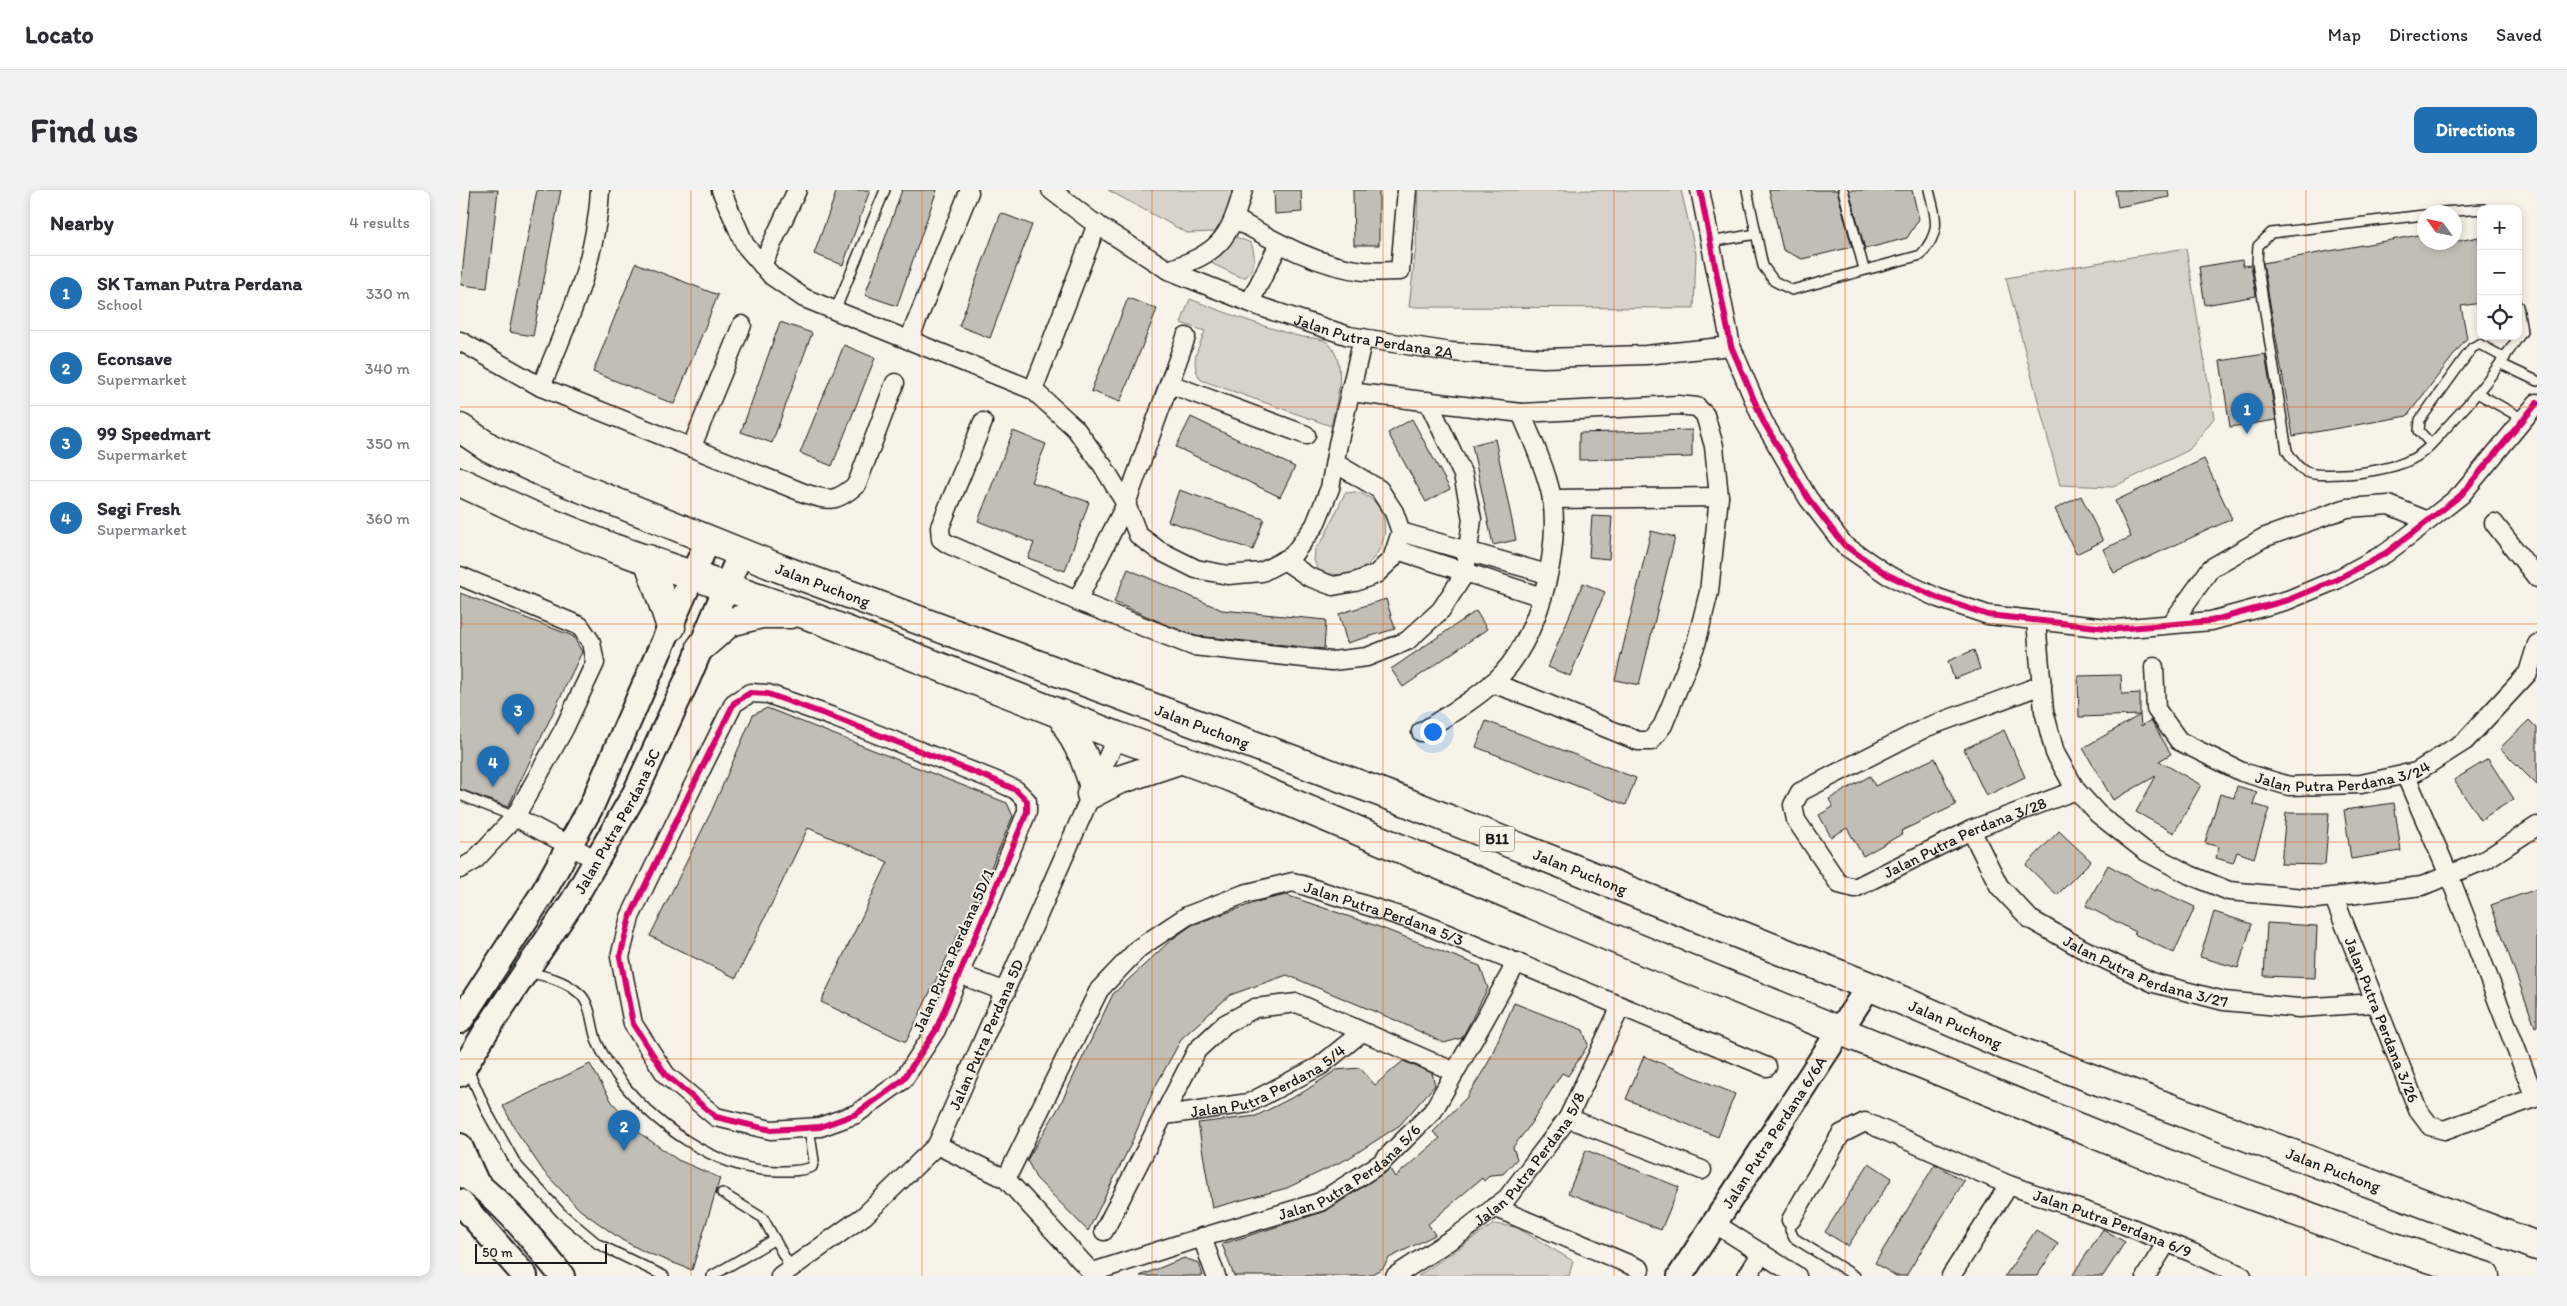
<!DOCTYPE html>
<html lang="en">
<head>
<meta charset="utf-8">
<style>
  body { margin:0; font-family:Itim,sans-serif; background:#f2f2f3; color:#2b2b33 }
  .controls { position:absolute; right:15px; top:15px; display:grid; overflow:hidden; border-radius:10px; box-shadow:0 2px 8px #0003 }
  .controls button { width:45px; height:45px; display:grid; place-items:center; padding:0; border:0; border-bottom:1px solid #e1e1e2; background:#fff; color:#2b2b33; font:25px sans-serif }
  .compass { position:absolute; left:1957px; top:15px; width:45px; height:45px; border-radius:50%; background:#fff; box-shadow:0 2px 8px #0003; rotate:303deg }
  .scale { position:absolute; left:15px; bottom:12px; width:132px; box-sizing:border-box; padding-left:5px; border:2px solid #1c1c1c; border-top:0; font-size:14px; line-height:18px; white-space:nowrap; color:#1c1c1c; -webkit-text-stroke:4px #f7f3e8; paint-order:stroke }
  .you { position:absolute; left:972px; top:541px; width:18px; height:18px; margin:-12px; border:4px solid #fff; border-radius:50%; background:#1a73e8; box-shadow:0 0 0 8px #1a73e833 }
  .badge { display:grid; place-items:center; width:32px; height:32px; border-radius:50%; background:#1f6fb2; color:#fff; font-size:16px; font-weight:700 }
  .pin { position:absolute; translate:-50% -41px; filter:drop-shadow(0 1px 2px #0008) }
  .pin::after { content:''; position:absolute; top:26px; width:18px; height:15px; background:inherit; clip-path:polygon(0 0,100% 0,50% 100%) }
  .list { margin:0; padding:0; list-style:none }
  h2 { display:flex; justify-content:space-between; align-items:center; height:65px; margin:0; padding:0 20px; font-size:21px }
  h2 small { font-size:16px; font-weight:400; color:#7c7c81 }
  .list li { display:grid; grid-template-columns:32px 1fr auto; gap:15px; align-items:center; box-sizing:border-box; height:75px; padding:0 20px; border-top:1px solid #e1e1e2 }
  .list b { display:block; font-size:19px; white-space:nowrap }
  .list p { margin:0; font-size:16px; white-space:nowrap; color:#7c7c81 }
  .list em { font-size:16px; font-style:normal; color:#7c7c81 }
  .icon { flex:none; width:28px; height:28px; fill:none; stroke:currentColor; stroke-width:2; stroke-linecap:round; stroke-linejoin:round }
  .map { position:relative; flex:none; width:2077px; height:1086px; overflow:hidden; border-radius:10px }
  header { display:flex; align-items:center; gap:30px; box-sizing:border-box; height:70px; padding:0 25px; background:#fff; border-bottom:1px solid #e1e1e2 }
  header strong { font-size:24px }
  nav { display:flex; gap:28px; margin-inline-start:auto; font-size:18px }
  .intro { display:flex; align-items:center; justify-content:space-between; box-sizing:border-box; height:120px; padding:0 30px }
  h1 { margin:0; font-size:35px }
  .button { padding:12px 22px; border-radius:10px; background:#1f6fb2; color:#fff; font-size:18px; font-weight:700 }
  main { display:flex; gap:30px; padding:0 30px }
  aside { flex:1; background:#fff; border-radius:10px; box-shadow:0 2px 8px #0003 }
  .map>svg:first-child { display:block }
</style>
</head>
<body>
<header>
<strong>Locato</strong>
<nav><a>Map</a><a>Directions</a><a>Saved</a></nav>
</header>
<div class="intro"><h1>Find us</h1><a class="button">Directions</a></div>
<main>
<aside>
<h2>Nearby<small>4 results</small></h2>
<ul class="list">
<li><span class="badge">1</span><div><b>SK Taman Putra Perdana</b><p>School</p></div><em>330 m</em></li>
<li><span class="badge">2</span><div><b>Econsave</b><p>Supermarket</p></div><em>340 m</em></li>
<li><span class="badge">3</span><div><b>99 Speedmart</b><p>Supermarket</p></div><em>350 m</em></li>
<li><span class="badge">4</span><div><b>Segi Fresh</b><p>Supermarket</p></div><em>360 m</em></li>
</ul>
</aside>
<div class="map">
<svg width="2077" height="1086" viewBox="0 0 2077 1086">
  <rect width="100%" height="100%" fill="#f7f3e8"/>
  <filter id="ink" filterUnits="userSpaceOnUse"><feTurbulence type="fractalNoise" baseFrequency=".02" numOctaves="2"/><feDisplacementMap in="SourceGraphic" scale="10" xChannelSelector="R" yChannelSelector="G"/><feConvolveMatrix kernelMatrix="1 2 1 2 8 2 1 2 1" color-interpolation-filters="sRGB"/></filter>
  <g filter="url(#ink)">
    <!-- green -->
    <g fill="#d7d3cb" stroke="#7a7874">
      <path d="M648 0H773C775 17 764 29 755 42L727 43Z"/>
      <path d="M958 0H1221L1236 64 1234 118 949 117 956 57Z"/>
      <path d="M776 47 791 53C796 67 796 75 786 87H780L753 74 751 71Z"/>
      <path d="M1726 58 1754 228 1729 260 1653 297 1600 295 1546 88Z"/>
      <path d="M730 109C766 123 801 136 838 146 848 149 863 146 870 155 888 177 876 212 871 236L741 190C729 172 738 160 745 141L721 133Z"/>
      <path d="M896 302C952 316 919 406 858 380L854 370 855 359 864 348 885 303Z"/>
      <path d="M1034 1034 1056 1037 1113 1071 1109 1086H958Z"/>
    </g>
    <!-- building -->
    <g fill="#c0beb5" stroke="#1c1c1c">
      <path d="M11 0H38L27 98 1 95Z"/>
      <path d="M77 0H101L73 146 49 142Z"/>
      <path d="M377 0H410L383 75 354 64Z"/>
      <path d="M442 0H477L437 116 405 105Z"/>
      <path d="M814 0H841L842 22 815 24Z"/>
      <path d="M893 0H919V55H894Z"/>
      <path d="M1309 0H1377L1392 57 1342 69 1323 60Z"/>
      <path d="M1389 0H1452L1459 29 1447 48 1405 59Z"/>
      <path d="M1655 0H1708L1709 7 1658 17Z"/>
      <path d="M541 23 572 35 530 148 499 136Z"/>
      <path d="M1964 44V52H1994L2018 47 2021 61V113L2001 116 2007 148 1947 226 1833 246 1803 73Z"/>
      <path d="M1782 70 1783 76 1791 75 1796 106 1745 115 1739 77Z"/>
      <path d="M176 73 258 105 214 214 133 182Z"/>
      <path d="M668 108 697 119 660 212 631 201Z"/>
      <path d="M320 132 352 143 312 253 281 242Z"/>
      <path d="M384 155 415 168 372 276 340 263Z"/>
      <path d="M1805 164 1816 230 1770 237 1760 171Z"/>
      <path d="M731 227 835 277 820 307 716 257Z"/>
      <path d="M952 229 990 299 966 312 928 243Z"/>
      <path d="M1232 240V267L1119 270V243Z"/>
      <path d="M553 241 586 254 571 292 629 312 605 381 568 368 574 353 518 331Z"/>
      <path d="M1035 249 1056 350 1033 355 1012 255Z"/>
      <path d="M1744 269 1772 329 1654 383 1643 359 1671 347 1655 311Z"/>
      <path d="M719 300 804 329 793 360 708 331Z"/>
      <path d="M1621 306 1643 351 1616 364 1595 319Z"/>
      <path d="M1132 326 1152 327 1149 369 1129 367Z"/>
      <path d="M1191 341 1215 347 1179 495 1155 490Z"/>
      <path d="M668 379 762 420 866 430 864 459 736 446 707 435 654 412Z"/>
      <path d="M1123 393 1145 402 1110 486 1088 477Z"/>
      <path d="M0 403 113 446 122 462 48 617 0 599Z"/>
      <path d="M926 409 935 439 887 453 879 424Z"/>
      <path d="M1016 421 1027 439 943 497 931 479Z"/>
      <path d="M1514 460 1520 479 1494 489 1488 471Z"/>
      <path d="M1661 485 1662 504 1680 503V525L1619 527 1618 486Z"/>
      <path d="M307 518 547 613 553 626 517 710 515 709 446 852 361 812 428 672 348 638 276 788 190 746 252 620 293 525Z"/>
      <path d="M1680 525 1681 536 1691 530 1711 564 1699 571 1741 595 1714 643 1676 622 1696 586 1653 610 1623 558Z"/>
      <path d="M2069 530 2077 538V595L2040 558Z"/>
      <path d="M1026 531 1176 588 1166 615 1016 557Z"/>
      <path d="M1544 540 1565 587 1526 606 1504 559Z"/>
      <path d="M1475 568 1496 615 1441 641 1442 644 1403 666 1387 638 1371 647 1359 625 1373 617 1369 609 1410 586 1415 596Z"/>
      <path d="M2028 569 2054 609 2020 630 1994 590Z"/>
      <path d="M1777 596 1797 602 1793 614 1809 619 1794 668 1777 662 1773 673 1756 668 1759 657 1745 653 1760 604 1774 608Z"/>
      <path d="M1934 613 1941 661 1891 669 1884 620Z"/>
      <path d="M1826 623H1869L1865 675 1821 674Z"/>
      <path d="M1599 641 1631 671 1597 705 1566 675Z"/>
      <path d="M1648 675 1695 701 1696 699 1735 717 1714 763 1674 744 1676 742 1626 716Z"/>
      <path d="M2077 699V836L2075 837 2031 715Z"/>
      <path d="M826 705 914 735 1020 776 1028 798 1002 848 984 853 935 830 827 785 770 805 722 848 694 899 671 954 628 1041 576 988 567 970 599 917 653 804 711 750 732 735 800 711Z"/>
      <path d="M1754 722 1792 734 1778 778 1740 767Z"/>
      <path d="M1807 733 1857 736 1855 788 1804 786Z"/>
      <path d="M1054 813 1123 840 1128 855 1108 886 1102 883 1068 938 1053 957 1057 969 1043 984 1030 985 1024 991 1022 988 968 1034 975 1045 929 1068 923 1078 908 1086H774L762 1054 866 1021 930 979 935 987 980 948 973 942 1007 907 1028 873Z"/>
      <path d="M1184 866 1275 904 1258 947 1166 909Z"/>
      <path d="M943 871 972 883 975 895 940 935 889 968 827 998 752 1018 738 933 796 926 845 901 876 880 900 878 915 895Z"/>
      <path d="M130 874 152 912 181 944 218 970 260 988 232 1080 185 1062 162 1050 120 1020 84 982 55 939 43 916Z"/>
      <path d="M1126 960 1219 997 1201 1040 1108 1003Z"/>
      <path d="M1409 973 1432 988 1388 1056 1365 1042Z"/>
      <path d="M1475 974 1504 991 1446 1086H1436L1415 1073Z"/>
      <path d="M1643 1039 1665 1052 1643 1086H1612Z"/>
      <path d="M1576 1040 1598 1054 1577 1086H1545Z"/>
      <path d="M724 1068 739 1073 743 1086H680Z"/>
    </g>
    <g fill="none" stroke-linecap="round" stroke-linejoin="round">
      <!-- lane casing -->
      <g stroke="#1c1c1c" stroke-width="12">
        <g id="lane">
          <path d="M1287 0 1303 76 1314 91 1332 100 1461 65C1482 40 1476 29 1469 0"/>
          <path d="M1383 0 1404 79"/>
          <path d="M1982 22 2023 19"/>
          <path d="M1964 25 1811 43 1798 56 1797 72 1827 261C1843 288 1852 285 1881 284 1899 284 1936 278 1952 269 1965 263 1976 249 1986 238 2015 208 2039 177 2062 142L2058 116"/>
          <path d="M1250 52 1296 44"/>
          <path d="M375 121 425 0"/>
          <path d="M2041 174 2077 191"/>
          <path d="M2019 204 2065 230"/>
          <path d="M1971 254 1959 241 1960 230 2012 158 2019 154 2045 168"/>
          <path d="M0 605 55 627"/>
          <path d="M67 782C86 786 105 790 120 804 132 815 131 836 137 852 141 861 147 871 152 879 188 931 257 983 322 981 332 981 342 981 352 977L354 971 349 938"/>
          <path d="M7 877 27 922 56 974 101 1023 138 1054 204 1086"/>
          <path d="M262 1003 303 1028 331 1079"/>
          <path d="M1331 1030 1330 1040 1334 1048 1395 1086"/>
          <path d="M252 1086 315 1049"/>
        </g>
      </g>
      <!-- street casing -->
      <g stroke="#1c1c1c" stroke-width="21">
        <g id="street">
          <path d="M261 0 285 55 312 86 344 108 573 200 615 238 643 276 666 314 678 345 698 360 736 379 768 385 802 382 832 366 855 335 870 298 878 254 903 148"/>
          <path id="s1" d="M591 0 630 30 708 80 801 117 889 146 991 162 1083 168 1186 165 1271 156"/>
          <path d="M1240 0 1271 156 1303 231 1348 308 1384 355 1428 385 1478 408 1528 425 1656 439 1751 431 1828 410 1876 390 1926 363 1968 331 2001 305 2077 213"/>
          <path d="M775 29C816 52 857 76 904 81 916 82 928 81 940 81L947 0"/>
          <path d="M302 75 337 0"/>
          <path d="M708 80C758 63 769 51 783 0"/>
          <path d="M790 112 819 54"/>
          <path d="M449 150 509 2"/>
          <path d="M0 151 81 197 344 303C369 311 376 313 397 294L435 193"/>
          <path d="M710 194 846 245"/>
          <path d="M81 197C107 134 137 70 140 0"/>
          <path d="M573 200 637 34"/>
          <path d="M890 202 1061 223 1218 215 1237 217 1245 225 1254 256 1259 307 1249 402 1236 454 1203 535 1191 551H1178L1068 506 1032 493"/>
          <path d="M523 232 480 337 481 349 488 354 617 411 733 456 872 471 907 467 947 451 981 420 1005 383 1012 329 1003 285 968 211"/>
          <path d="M232 256 282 135"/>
          <path d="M1092 309 1259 307"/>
          <path d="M2034 333 2077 388"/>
          <path d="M941 342 1087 384"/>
          <path d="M937 360 1082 407"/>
          <path d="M824 370 849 387 873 396 895 392 916 384 932 369 941 342 934 322 919 299 875 273"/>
          <path d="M0 386 120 436 131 452 135 473 104 539 55 627 14 671 0 679"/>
          <path d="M617 411 666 314 726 147"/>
          <path d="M1576 431 1584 521 1595 563 1616 600 1638 624 1685 661 1730 685 1769 701 1856 709 1962 696 2025 670 2077 636"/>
          <path d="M1711 434 1751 378 1803 348 1887 318 1929 315 1968 331"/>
          <path id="s2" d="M1694 477 1696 519 1719 551 1782 582 1829 596 1901 594 1956 582 2005 551 2068 483 2077 454"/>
          <path id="s3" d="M1582 495 1467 537 1340 602 1333 615 1336 630 1379 694 1395 698 1511 640 1616 600"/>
          <path d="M290 503 308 504 373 527 534 590 556 600 567 611V622L476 840 443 890 396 924 360 937 311 940 256 927 206 885 173 834 160 767 170 727 230 602 274 513Z"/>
          <path d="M961 542C987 526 1013 511 1036 490 1077 454 1103 358 1091 304 1085 277 1072 249 1061 223"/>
          <path d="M1945 584 1989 685 2075 908"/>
          <path d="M55 627 137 670"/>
          <path id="s4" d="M1511 640 1539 696 1570 729 1621 758 1694 793 1764 811 1839 818 1915 813"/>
          <path id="s5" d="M1874 708 1958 920 1970 936 1984 940 2077 907"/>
          <path d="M499 784 546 802"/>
          <path id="s6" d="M705 925 789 913 860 876 902 842"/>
          <path d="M1108 928 1242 980"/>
          <path d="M477 955 546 989 635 1086"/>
          <path id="s7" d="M546 989 639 800 679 758 727 726 784 704 833 692 961 733 1307 877"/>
          <path d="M1034 1017 1180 1079"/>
          <path id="s8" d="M1331 1030 1381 944 1405 932 1549 995 1662 1034 1733 1063 1782 1086"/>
          <path d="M1254 1033 1337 1086"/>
          <path d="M644 1041 737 860 765 834 795 818 837 813 995 882"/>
          <path d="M742 1047 756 1086"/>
          <path id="s9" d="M633 1082 717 1055 860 1012 921 973 973 921 1057 772"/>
          <path id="s10" d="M320 1086 404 1026 477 955 657 546"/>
          <path id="s11" d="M935 1086 1001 1043 1047 1008 1108 928 1161 816"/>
          <path d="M1287 1086 1302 1063"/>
          <path d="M1491 1086 1549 995"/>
          <path d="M1686 1086 1707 1052"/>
        </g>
      </g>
      <!-- secondary casing -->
      <g stroke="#1c1c1c" stroke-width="28">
        <g id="secondary">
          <path d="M0 831 83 703 131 617 248 350"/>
          <path id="s12" d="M0 884 28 838 113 711 175 603 227 490 281 362"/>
          <path d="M0 956 16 992"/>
          <path d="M0 982C41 1008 72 1049 102 1086"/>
          <path d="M0 1012 65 1086"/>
          <path id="s13" d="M1220 1086 1409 796"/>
        </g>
      </g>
      <!-- primary casing -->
      <g stroke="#1c1c1c" stroke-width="31">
        <g id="primary">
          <path id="s14" d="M0 238 30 258 86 284 319 378 941 610 1409 796 1551 858 2077 1056"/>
          <path d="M0 292 69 324 153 358 347 425 657 546 768 586 1150 747 1735 985 1928 1055 2025 1086"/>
          <path d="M188 369 211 437"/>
          <path d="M241 457 270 432 302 424H330"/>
          <path d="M601 524 623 565 634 596"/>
          <path d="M631 604 656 591 722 569"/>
        </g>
      </g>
      <!-- lane -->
      <use href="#lane" stroke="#f7f3e8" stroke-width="9"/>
      <!-- street -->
      <use href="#street" stroke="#f7f3e8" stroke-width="18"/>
      <!-- secondary -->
      <use href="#secondary" stroke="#f7f3e8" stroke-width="24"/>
      <!-- primary -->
      <use href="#primary" stroke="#f7f3e8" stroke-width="28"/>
      <!-- cycleway casing -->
      <g stroke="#f7f3e8" stroke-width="9">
        <g id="cycleway">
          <path d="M1240 0 1271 156 1303 231 1348 308 1384 355 1428 385 1478 408 1528 425 1656 439 1751 431 1828 410 1876 390 1926 363 1968 331 2001 305 2077 213"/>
          <path d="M290 503 308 504 373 527 534 590 556 600 567 611V622L476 840 443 890 396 924 360 937 311 940 256 927 206 885 173 834 160 767 170 727 230 602 274 513Z"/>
        </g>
      </g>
      <!-- cycleway -->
      <use href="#cycleway" stroke="#d6006c" stroke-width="6"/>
    </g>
  </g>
  <!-- grid -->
  <path fill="none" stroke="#e8590c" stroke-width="1" stroke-opacity="0.55" d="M231 0V1086M462 0V1086M692 0V1086M923 0V1086M1154 0V1086M1385 0V1086M1615 0V1086M1846 0V1086M0 217H2077M0 434H2077M0 652H2077M0 869H2077"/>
  <g text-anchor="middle" stroke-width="4" stroke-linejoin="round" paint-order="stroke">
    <!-- shield labels -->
    <rect fill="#f7f3e8" stroke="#5e5c59" stroke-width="1" x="1019.5" y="636.5" width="35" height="25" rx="4"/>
    <g font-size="15" font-weight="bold" fill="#1c1c1c">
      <text x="1037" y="654">B11</text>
    </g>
    <!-- street labels -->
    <g font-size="16" fill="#1c1c1c" stroke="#f7f3e8">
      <text dy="6" stroke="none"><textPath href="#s1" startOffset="359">Jalan Putra Perdana 2A</textPath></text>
      <text dy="6" stroke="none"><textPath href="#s14" startOffset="396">Jalan Puchong</textPath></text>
      <text dy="6" stroke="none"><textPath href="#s14" startOffset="801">Jalan Puchong</textPath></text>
      <text dy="6" stroke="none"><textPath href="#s2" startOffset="255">Jalan Putra Perdana 3/24</textPath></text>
      <text dy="6" stroke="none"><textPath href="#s12" startOffset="298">Jalan Putra Perdana 5C</textPath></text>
      <text dy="6" stroke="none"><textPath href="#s3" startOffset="510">Jalan Putra Perdana 3/28</textPath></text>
      <text dy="6" stroke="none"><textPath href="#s14" startOffset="1206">Jalan Puchong</textPath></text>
      <text dy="6" stroke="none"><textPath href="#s7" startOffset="534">Jalan Putra Perdana 5/3</textPath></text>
      <text transform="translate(493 760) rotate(-66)" y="6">Jalan Putra Perdana 5D/1</text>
      <text dy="6" stroke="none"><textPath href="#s4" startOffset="236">Jalan Putra Perdana 3/27</textPath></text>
      <text dy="6" stroke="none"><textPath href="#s5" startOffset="131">Jalan Putra Perdana 3/26</textPath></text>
      <text dy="6" stroke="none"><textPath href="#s14" startOffset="1611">Jalan Puchong</textPath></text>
      <text dy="6" stroke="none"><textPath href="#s10" startOffset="326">Jalan Putra Perdana 5D</textPath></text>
      <text dy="6" stroke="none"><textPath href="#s6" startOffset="110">Jalan Putra Perdana 5/4</textPath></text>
      <text dy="6" stroke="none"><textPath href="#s13" startOffset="172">Jalan Putra Perdana 6/6A</textPath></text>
      <text dy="6" stroke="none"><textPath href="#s11" startOffset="181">Jalan Putra Perdana 5/8</textPath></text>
      <text dy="6" stroke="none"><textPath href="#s9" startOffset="278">Jalan Putra Perdana 5/6</textPath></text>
      <text dy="6" stroke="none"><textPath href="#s14" startOffset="2016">Jalan Puchong</textPath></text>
      <text dy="6" stroke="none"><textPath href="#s8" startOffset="394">Jalan Putra Perdana 6/9</textPath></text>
    </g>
  </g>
</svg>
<div class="controls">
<button>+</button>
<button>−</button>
<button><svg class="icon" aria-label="locate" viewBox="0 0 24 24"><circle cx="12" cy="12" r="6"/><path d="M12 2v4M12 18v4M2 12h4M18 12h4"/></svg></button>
</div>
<svg class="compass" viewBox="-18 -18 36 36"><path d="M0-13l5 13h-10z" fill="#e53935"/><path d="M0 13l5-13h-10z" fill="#7c7c81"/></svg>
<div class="scale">50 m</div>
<div class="you"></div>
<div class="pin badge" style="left:1787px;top:244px">1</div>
<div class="pin badge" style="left:164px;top:961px">2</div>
<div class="pin badge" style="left:58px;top:545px">3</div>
<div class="pin badge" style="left:33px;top:597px">4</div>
</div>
</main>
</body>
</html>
